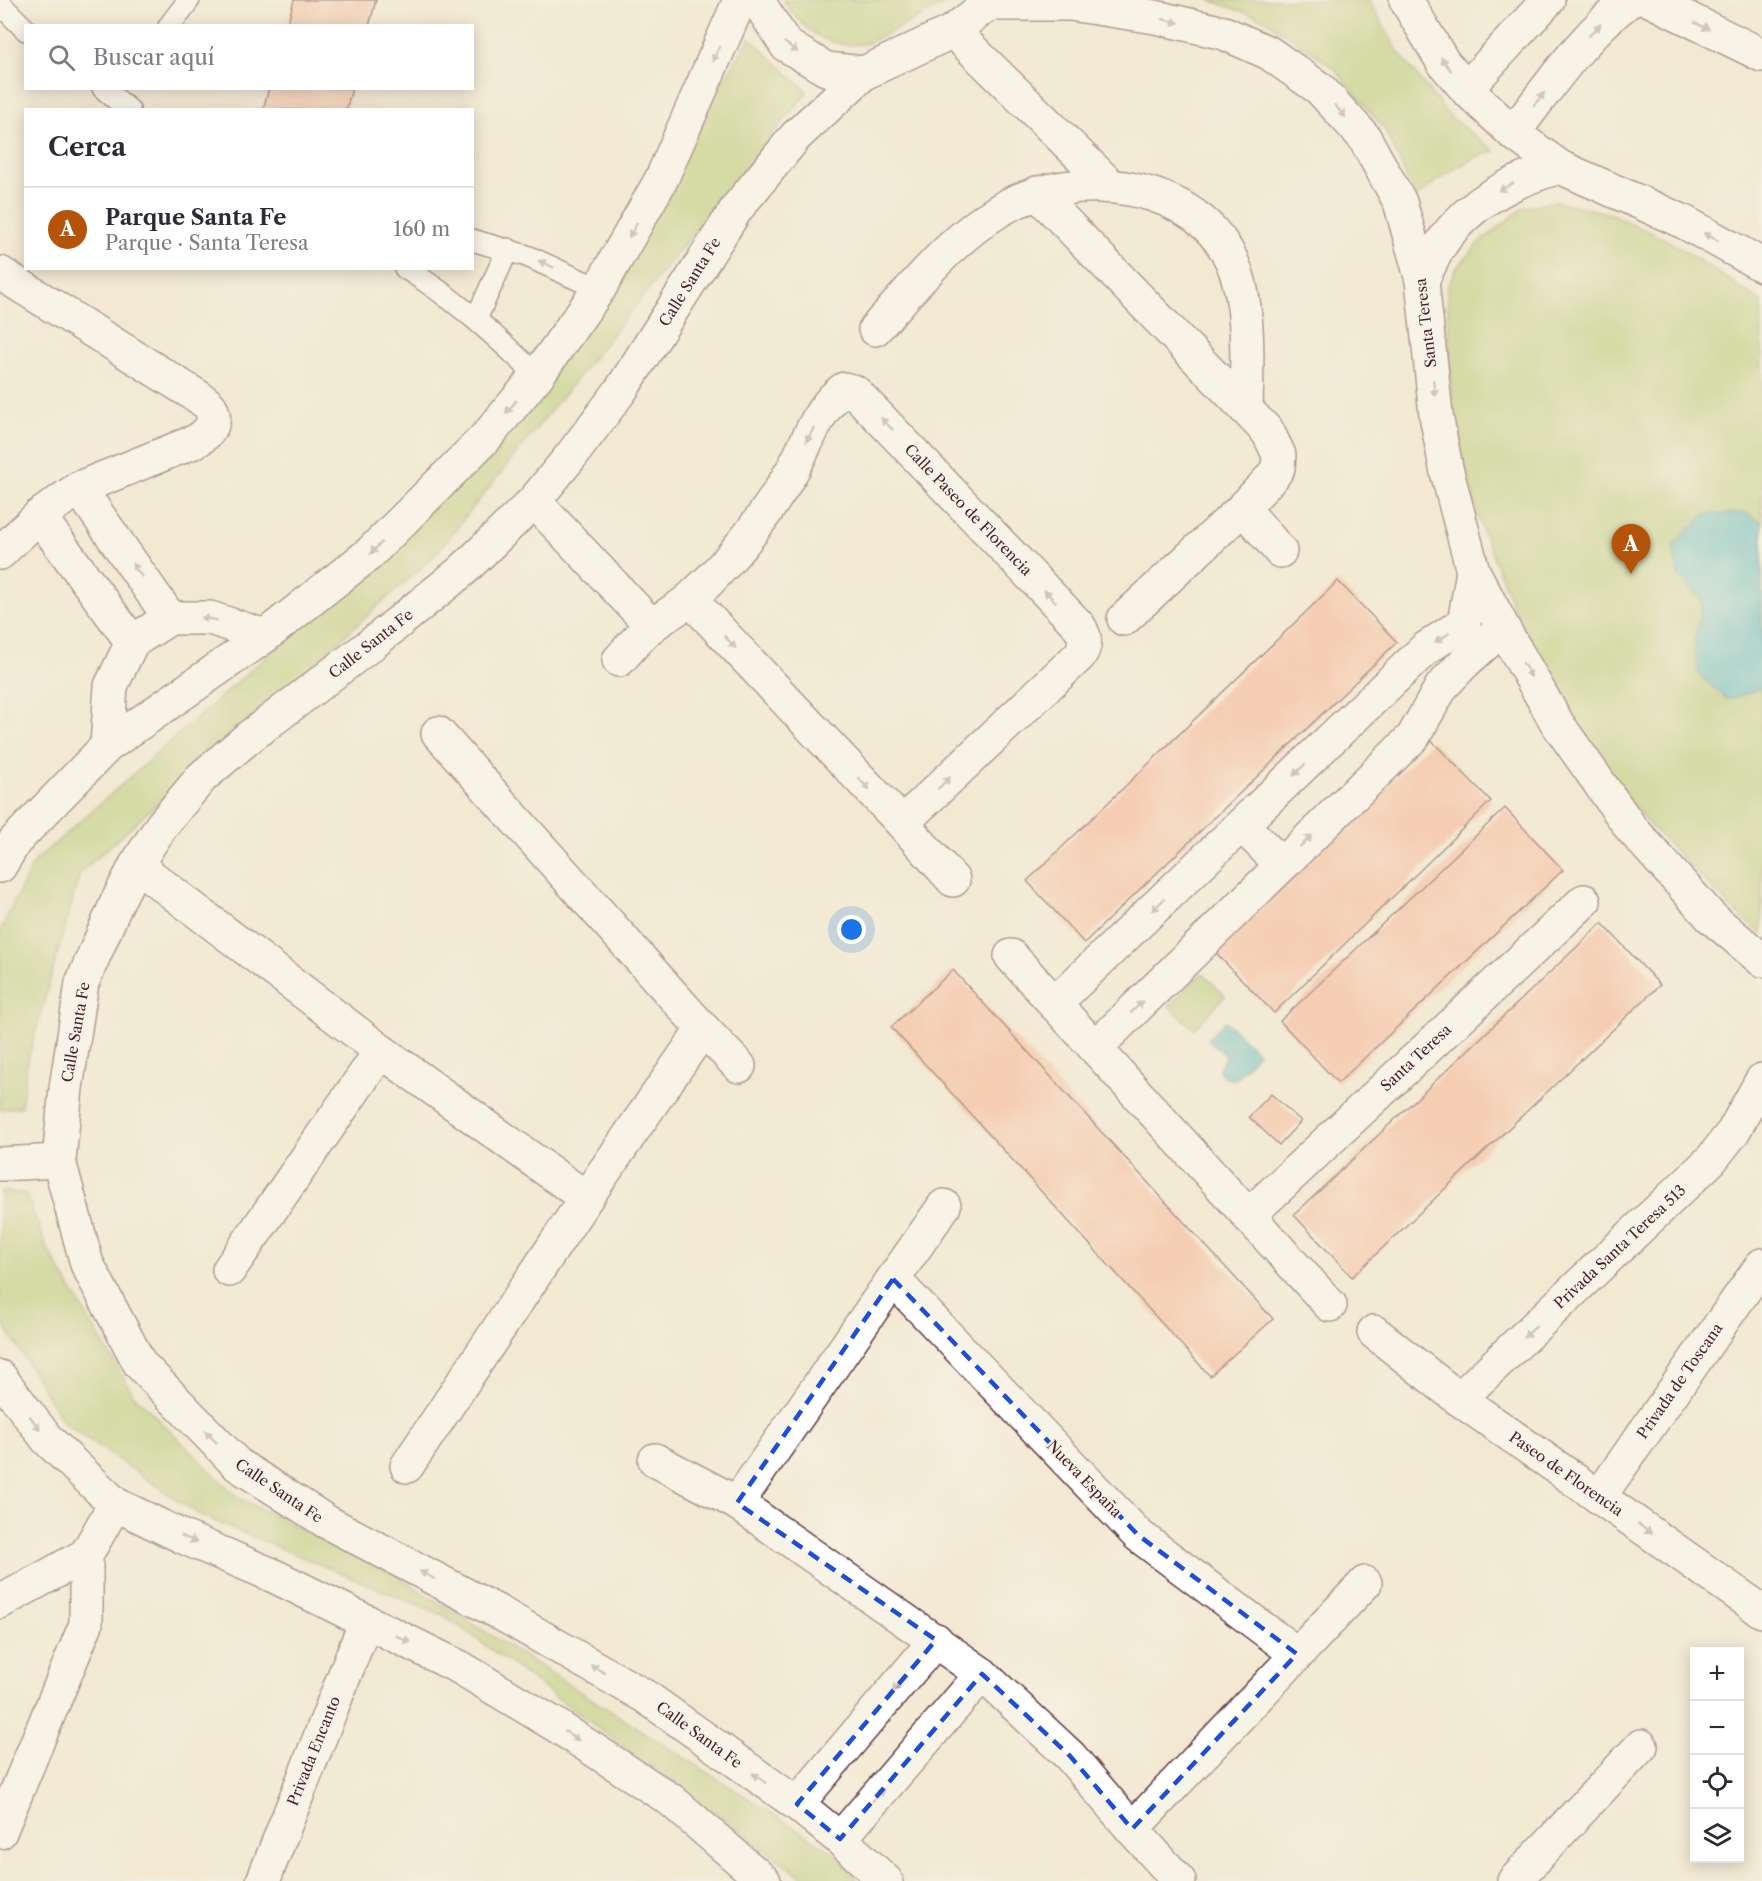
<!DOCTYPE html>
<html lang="es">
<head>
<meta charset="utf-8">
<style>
  body { margin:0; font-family:"Libre Caslon Text",serif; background:#f7f7f7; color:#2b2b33 }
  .controls { position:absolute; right:18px; bottom:18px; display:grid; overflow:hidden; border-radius:0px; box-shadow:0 3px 15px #0003 }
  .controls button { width:54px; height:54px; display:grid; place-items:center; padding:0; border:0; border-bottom:2px solid #e1e1e2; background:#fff; color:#2b2b33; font:30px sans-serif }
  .you { position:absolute; left:852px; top:930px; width:21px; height:21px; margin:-15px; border:4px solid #fff; border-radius:50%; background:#1a73e8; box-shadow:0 0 0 9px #1a73e833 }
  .badge { display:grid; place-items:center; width:39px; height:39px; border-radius:50%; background:#b45309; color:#fff; font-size:20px; font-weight:700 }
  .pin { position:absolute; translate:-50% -50px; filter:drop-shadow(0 2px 3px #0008) }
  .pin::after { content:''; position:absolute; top:32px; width:21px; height:18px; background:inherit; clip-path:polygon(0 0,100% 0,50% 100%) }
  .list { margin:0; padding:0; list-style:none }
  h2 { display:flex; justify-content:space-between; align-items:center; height:78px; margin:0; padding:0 24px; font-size:26px }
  h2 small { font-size:20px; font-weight:400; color:#7c7c81 }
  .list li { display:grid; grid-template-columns:39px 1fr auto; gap:18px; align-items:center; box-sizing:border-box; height:84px; padding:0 24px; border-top:2px solid #e1e1e2 }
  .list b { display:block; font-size:22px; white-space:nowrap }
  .list p { margin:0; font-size:20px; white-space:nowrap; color:#7c7c81 }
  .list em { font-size:20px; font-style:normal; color:#7c7c81 }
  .icon { flex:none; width:33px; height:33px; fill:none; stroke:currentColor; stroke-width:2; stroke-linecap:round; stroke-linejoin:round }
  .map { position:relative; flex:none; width:1762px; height:1881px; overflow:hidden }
  .search { position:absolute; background:#fff; box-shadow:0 3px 15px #0003; left:24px; top:24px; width:450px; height:66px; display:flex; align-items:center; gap:15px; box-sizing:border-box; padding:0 21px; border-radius:0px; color:#7c7c81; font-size:22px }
  .panel { position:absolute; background:#fff; box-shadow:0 3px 15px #0003; left:24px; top:108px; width:450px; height:162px; border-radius:0px }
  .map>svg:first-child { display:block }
</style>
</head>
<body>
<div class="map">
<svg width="1762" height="1881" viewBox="0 0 1762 1881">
  <rect width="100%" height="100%" fill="#f7f3e8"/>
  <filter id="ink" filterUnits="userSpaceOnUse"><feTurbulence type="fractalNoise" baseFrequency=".0167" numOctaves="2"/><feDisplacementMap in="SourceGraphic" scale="12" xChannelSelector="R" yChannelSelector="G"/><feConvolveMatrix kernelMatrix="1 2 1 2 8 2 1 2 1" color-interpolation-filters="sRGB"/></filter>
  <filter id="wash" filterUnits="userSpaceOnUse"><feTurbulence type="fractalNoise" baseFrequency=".008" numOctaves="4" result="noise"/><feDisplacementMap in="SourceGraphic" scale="24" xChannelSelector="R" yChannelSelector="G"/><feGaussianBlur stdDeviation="1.35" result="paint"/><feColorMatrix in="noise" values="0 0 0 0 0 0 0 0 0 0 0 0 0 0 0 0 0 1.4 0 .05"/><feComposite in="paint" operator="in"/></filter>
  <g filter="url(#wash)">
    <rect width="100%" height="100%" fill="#f3e9d3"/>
    <!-- green -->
    <g fill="#b2c96e" stroke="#7e744c" stroke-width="1.5">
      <path d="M783 0H951C929 12 908 24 885 35 878 38 871 43 864 44 826 49 802 29 783 0Z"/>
      <path d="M1209 0H1369L1399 53 1450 117 1495 151C1465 159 1440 178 1416 197L1385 130 1334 68 1264 19Z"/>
      <path d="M750 38 807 92 434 556 80 873 27 1063 21 1107 0 1110V931L34 862 490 459Z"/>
      <path d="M1555 201 1611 214 1669 241 1762 302V935L1733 910 1642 817 1572 716 1536 647 1520 624 1480 524 1452 412 1447 290 1455 270 1478 244 1523 208Z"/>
      <path d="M1202 973 1225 996 1194 1029 1169 1006Z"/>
      <path d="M0 1191 26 1194 47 1248 133 1394 238 1498 399 1577 833 1852 858 1881H808L445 1616 200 1515 64 1423 0 1318Z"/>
    </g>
    <!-- water -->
    <g fill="#44b3be" stroke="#476974" stroke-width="1.5">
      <path d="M1746 513 1762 522V688L1728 700 1699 675 1694 641 1703 603 1678 575 1673 545 1706 514Z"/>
      <path d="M1225 1021 1258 1052 1237 1078C1229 1081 1224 1077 1219 1071V1068L1226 1056 1208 1039Z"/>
    </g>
    <g id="blocks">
      <!-- building -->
      <g fill="#f8ac8a">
        <path d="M294 0H376L369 26H287Z"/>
        <path d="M269 88H352L346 110H263Z"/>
        <path d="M1338 581 1397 642 1084 943 1027 881Z"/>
        <path d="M1432 741 1491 801 1274 1013 1216 953Z"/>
        <path d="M1505 808 1563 870 1338 1083 1280 1021Z"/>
        <path d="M1602 923 1660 985 1352 1277 1294 1215Z"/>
        <path d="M953 970 1273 1319 1210 1376 891 1027Z"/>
        <path d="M1271 1094 1301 1121 1279 1145 1249 1117Z"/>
      </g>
    </g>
  </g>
  <g filter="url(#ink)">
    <use href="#blocks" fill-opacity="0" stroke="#633d44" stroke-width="1.5"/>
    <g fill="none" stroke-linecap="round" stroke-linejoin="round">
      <!-- lane casing -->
      <g stroke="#633d44" stroke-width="24">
        <g id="lane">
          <path d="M0 4 26 30"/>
          <path d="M169 26 189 0"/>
          <path d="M103 88 129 110"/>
          <path d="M472 240 527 256 599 289"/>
          <path d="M405 268C454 298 496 336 537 376"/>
          <path d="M476 319 508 249"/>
        </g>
      </g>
      <!-- street casing -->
      <g stroke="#633d44" stroke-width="36">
        <g id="street">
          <path d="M759 0 761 6 786 45 826 69 864 73 953 31 993 0"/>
          <path d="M1406 0 1443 62 1466 89 1513 133 1560 167 1684 222 1762 265"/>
          <path d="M1650 0 1762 55"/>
          <path d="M988 4H1070L1155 17 1224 33 1269 53 1320 89 1364 137 1400 202 1422 280 1436 415 1446 468 1473 571 1503 628 1557 723 1631 828 1711 917 1762 960"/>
          <path d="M953 31 1111 186"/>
          <path d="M864 73 796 136 737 208 621 390 571 456 534 501 462 571 373 643 248 738 202 777 162 825 136 865 117 902 82 983 66 1088 59 1161 87 1264 140 1364 238 1465 327 1522 498 1612 646 1697 797 1804 840 1839 886 1881"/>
          <path d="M1466 89 1548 0"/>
          <path d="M1513 133C1549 87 1582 36 1630 0"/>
          <path d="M1037 193 1268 432 1279 455 1278 468 1272 477 1243 508 1124 619"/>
          <path d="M0 273 200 398C203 401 209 404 211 408 218 423 208 434 196 441L79 488 39 516 0 553"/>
          <path d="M1422 280C1428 269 1433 257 1439 247 1467 203 1512 180 1560 167"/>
          <path d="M875 329C914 287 951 239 1000 210 1073 166 1203 180 1235 269 1250 309 1247 366 1246 409"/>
          <path d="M79 488 170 618"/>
          <path d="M534 501 652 626"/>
          <path d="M1243 508 1280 551"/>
          <path d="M39 516 132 642"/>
          <path d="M690 599 902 823 953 880"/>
          <path d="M619 660C630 648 641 634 654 624 666 615 680 608 691 598 732 561 766 516 793 469 808 442 818 407 844 389L855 392 1079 626C1086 637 1087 645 1079 656L902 823"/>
          <path d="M438 733 703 1029 739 1066"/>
          <path d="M107 746 111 686 132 642 170 618H210L265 636"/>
          <path d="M1242 825 1282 865"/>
          <path d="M136 865 381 1051 586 1198"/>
          <path d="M0 866 15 841 107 746 265 636 369 554 488 435 537 376 599 289 661 180 740 0"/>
          <path d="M1011 956 1330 1305"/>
          <path d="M1054 1004 1425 649 1464 623 1473 571"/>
          <path d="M1095 1048 1413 737 1442 686 1464 663 1503 628"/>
          <path d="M0 1164 59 1161"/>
          <path d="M1248 1216 1584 901"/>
          <path d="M229 1270 381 1051"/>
          <path d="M893 1279 1138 1535 1297 1654"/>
          <path d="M1374 1332 1459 1399 1762 1611"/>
          <path d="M0 1377 47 1439 115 1504 183 1537 272 1575 461 1668 554 1724 671 1800 764 1881"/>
          <path d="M1459 1399 1711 1160 1733 1132 1762 1080"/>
          <path d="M655 1460 737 1503 982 1674 1070 1756 1132 1829 1179 1881"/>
          <path d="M407 1466 586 1198 703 1029"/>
          <path d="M1599 1497 1762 1265"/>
          <path d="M737 1503 944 1206"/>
          <path d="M0 1602 86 1555 115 1504"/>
          <path d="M797 1804 936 1640"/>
          <path d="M1132 1829 1365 1583"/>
          <path d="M0 1832 86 1624V1555"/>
          <path d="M840 1839 982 1674"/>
          <path d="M263 1881 366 1621"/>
          <path d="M1514 1881 1641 1746"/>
        </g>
      </g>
      <!-- lane -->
      <use href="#lane" stroke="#fff" stroke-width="21"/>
      <!-- street -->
      <use href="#street" stroke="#fff" stroke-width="33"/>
    </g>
    <!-- one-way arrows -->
    <defs><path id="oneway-solid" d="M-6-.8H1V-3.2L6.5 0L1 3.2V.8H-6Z" transform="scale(1.5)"/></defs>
    <g fill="#ae9aa0">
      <use href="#oneway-solid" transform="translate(1171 21) rotate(13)"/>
      <use href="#oneway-solid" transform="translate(1702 26) rotate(26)"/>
      <use href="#oneway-solid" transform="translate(1595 30) rotate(-45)"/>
      <use href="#oneway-solid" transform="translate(791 47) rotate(37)"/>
      <use href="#oneway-solid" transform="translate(716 54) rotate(114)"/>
      <use href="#oneway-solid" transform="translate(1446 64) rotate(-127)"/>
      <use href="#oneway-solid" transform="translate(1539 99) rotate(-52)"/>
      <use href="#oneway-solid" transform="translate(1340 111) rotate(48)"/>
      <use href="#oneway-solid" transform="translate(1506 187) rotate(152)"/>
      <use href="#oneway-solid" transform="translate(633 230) rotate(120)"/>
      <use href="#oneway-solid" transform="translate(1711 237) rotate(-151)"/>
      <use href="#oneway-solid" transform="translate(546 264) rotate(-155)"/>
      <use href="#oneway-solid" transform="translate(1434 388) rotate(84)"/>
      <use href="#oneway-solid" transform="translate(511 407) rotate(130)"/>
      <use href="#oneway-solid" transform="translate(887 424) rotate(-134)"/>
      <use href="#oneway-solid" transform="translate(810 435) rotate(118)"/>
      <use href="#oneway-solid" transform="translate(376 548) rotate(135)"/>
      <use href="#oneway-solid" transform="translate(137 570) rotate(-125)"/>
      <use href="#oneway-solid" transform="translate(1050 596) rotate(-134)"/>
      <use href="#oneway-solid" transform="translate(209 619) rotate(-171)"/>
      <use href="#oneway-solid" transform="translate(1442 638) rotate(147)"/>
      <use href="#oneway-solid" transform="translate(730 642) rotate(47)"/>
      <use href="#oneway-solid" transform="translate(1527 670) rotate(60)"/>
      <use href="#oneway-solid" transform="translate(1299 770) rotate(136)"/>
      <use href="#oneway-solid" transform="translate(944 783) rotate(-43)"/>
      <use href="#oneway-solid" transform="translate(864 784) rotate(47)"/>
      <use href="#oneway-solid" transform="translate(1306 841) rotate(-44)"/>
      <use href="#oneway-solid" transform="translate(1158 905) rotate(136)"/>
      <use href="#oneway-solid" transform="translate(1137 1007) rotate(-44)"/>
      <use href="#oneway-solid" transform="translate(1530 1332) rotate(137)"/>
      <use href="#oneway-solid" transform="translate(35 1423) rotate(53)"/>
      <use href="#oneway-solid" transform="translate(211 1437) rotate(-134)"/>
      <use href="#oneway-solid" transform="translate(1645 1529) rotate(35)"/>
      <use href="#oneway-solid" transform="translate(189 1539) rotate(24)"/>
      <use href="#oneway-solid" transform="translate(427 1575) rotate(-152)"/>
      <use href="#oneway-solid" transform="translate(403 1639) rotate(26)"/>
      <use href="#oneway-solid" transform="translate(598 1669) rotate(-150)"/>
      <use href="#oneway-solid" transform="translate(898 1685) rotate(130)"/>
      <use href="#oneway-solid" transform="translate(572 1736) rotate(33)"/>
      <use href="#oneway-solid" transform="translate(759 1778) rotate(-144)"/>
      <use href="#oneway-solid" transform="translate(878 1795) rotate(-49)"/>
    </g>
  </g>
  <!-- marked area -->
  <path d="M0 0H1762V1881H0ZM893 1279 1138 1535 1297 1654 1132 1829 1070 1756 982 1674 840 1839 797 1804 936 1640 737 1503Z" fill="#f3e9d3" fill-opacity=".55" fill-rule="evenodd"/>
  <path fill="none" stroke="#1d4ed8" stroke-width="4.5" stroke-dasharray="12 8" stroke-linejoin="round" d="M893 1279 1138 1535 1297 1654 1132 1829 1070 1756 982 1674 840 1839 797 1804 936 1640 737 1503Z"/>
  <g text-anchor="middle" stroke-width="4.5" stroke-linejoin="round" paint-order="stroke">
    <!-- street labels -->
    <g font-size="15" fill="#4a1f2b" stroke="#f7f3e8">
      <text transform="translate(690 282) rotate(-58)" y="5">Calle Santa Fe</text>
      <text transform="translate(1426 323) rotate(-97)" y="5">Santa Teresa</text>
      <text transform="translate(968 510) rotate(46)" y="5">Calle Paseo de Florencia</text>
      <text transform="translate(371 644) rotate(-38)" y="5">Calle Santa Fe</text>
      <text transform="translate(76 1032) rotate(-80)" y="5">Calle Santa Fe</text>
      <text transform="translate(1416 1058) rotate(-43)" y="5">Santa Teresa</text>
      <text transform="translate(1620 1247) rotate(-43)" y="5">Privada Santa Teresa 513</text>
      <text transform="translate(1680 1381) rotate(-55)" y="5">Privada de Toscana</text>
      <text transform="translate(1566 1474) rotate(35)" y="5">Paseo de Florencia</text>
      <text transform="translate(1084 1479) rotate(46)" y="5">Nueva España</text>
      <text transform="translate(279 1491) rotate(34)" y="5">Calle Santa Fe</text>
      <text transform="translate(699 1735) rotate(36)" y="5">Calle Santa Fe</text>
      <text transform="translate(314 1751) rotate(-68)" y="5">Privada Encanto</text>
    </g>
  </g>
</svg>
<div class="controls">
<button>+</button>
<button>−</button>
<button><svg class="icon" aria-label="locate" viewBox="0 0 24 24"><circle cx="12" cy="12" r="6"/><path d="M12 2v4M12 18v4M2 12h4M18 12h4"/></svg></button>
<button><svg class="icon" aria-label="layers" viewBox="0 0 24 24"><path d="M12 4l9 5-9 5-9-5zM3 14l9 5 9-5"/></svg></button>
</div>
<div class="you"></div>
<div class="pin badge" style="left:1631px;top:574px">A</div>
<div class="search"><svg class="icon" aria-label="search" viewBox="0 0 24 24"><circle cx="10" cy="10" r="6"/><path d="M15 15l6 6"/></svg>Buscar aquí</div>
<section class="panel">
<h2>Cerca<small></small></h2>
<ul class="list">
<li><span class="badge">A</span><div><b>Parque Santa Fe</b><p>Parque · Santa Teresa</p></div><em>160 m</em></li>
</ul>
</section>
</div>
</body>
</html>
